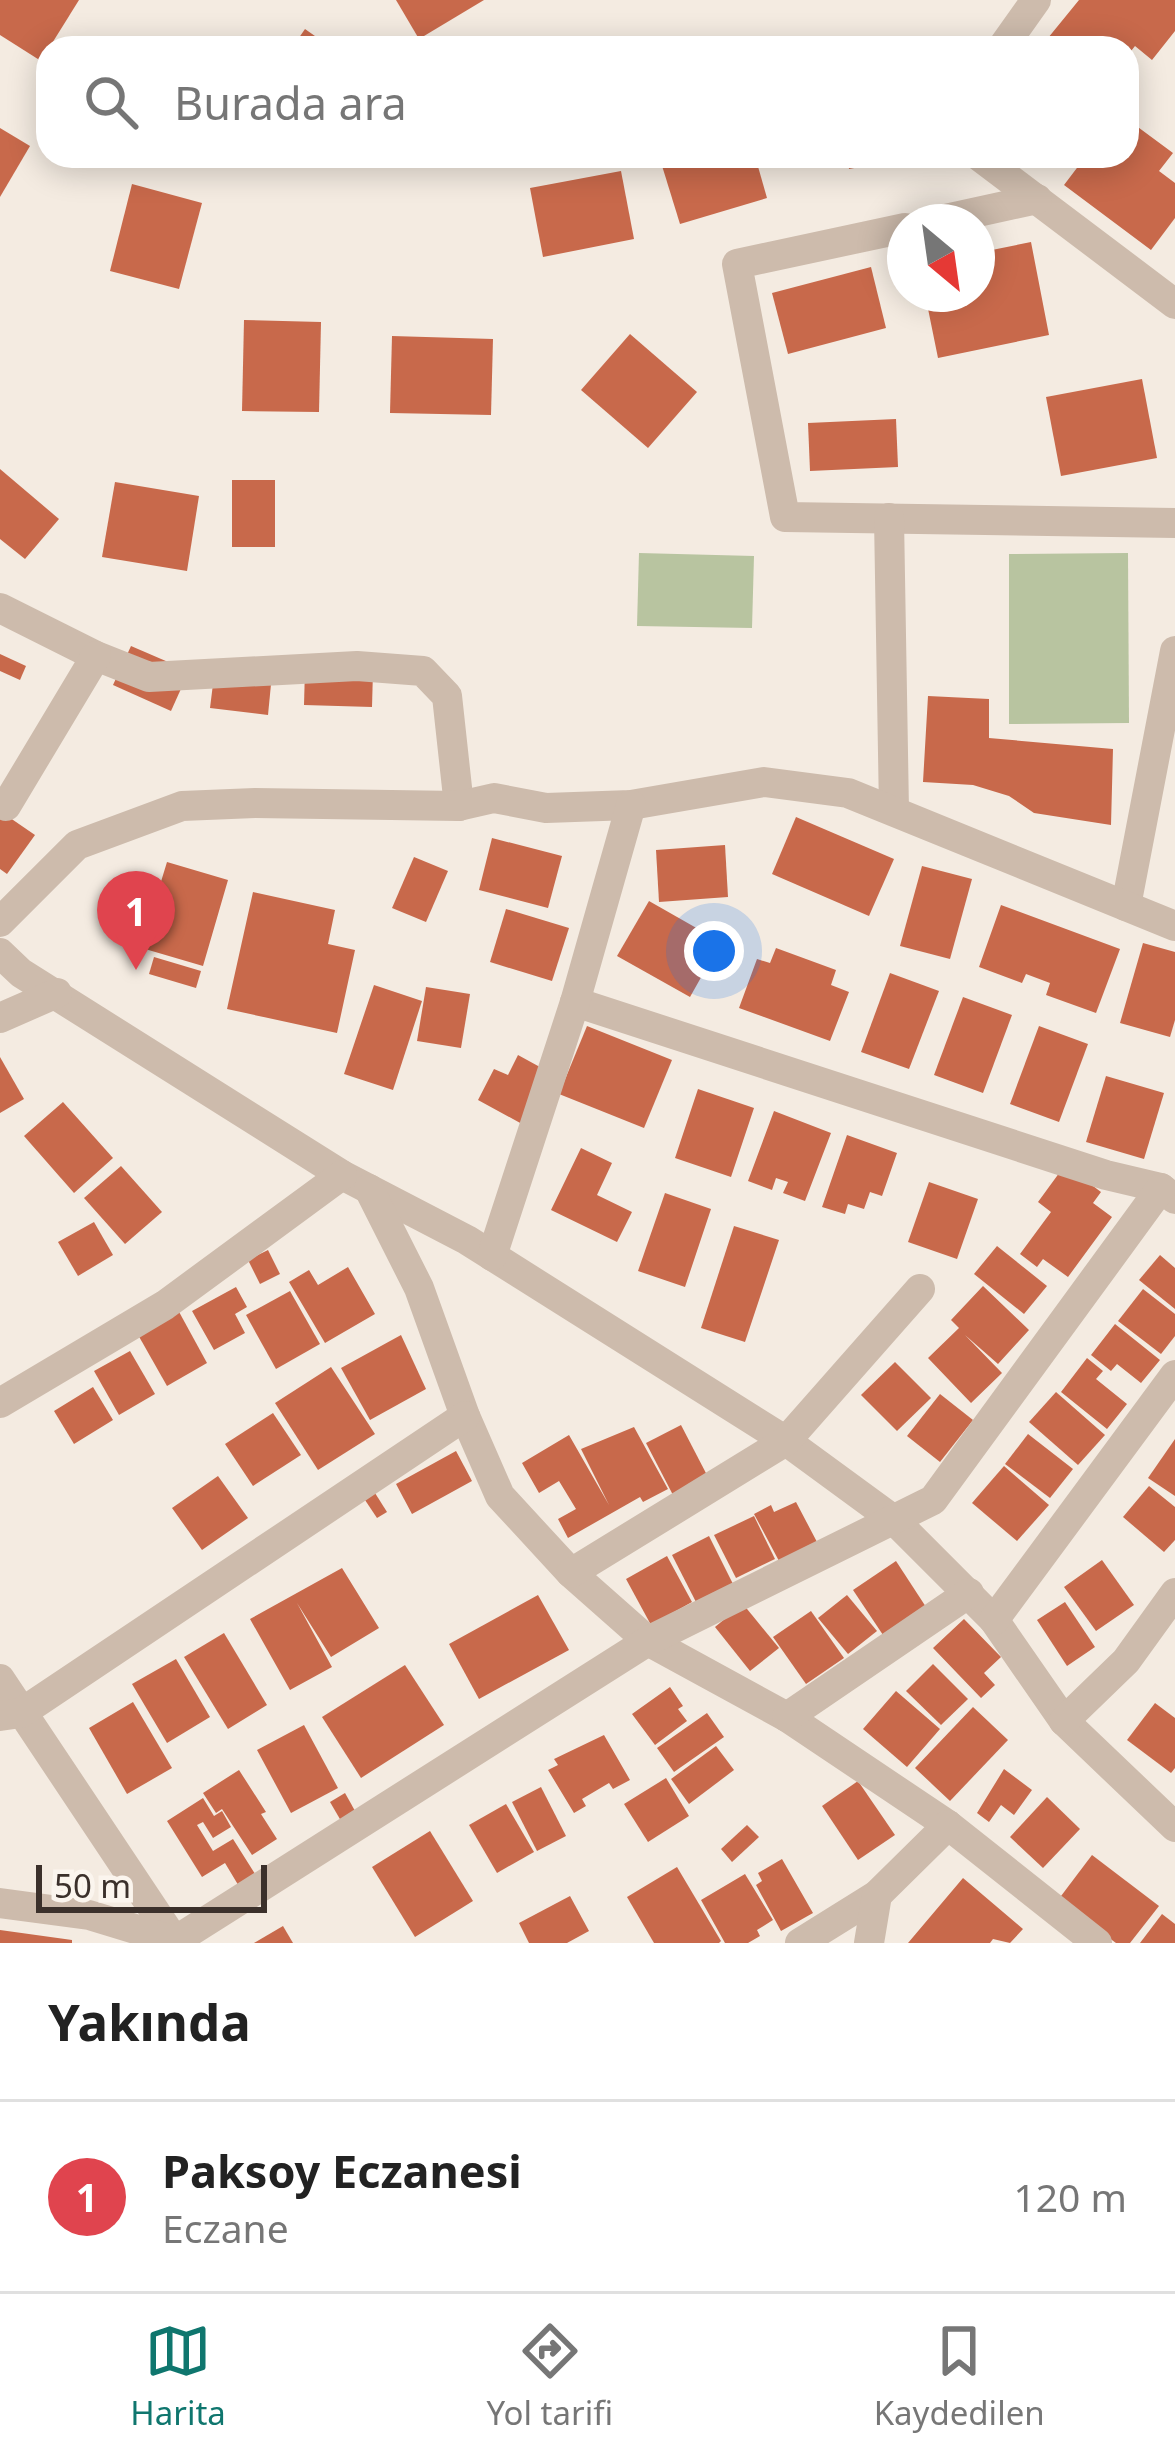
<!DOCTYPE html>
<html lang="tr">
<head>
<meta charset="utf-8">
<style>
  body { margin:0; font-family:"Noto Sans",sans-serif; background:#f2f2f2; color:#222 }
  .compass { position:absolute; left:887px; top:204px; width:108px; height:108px; border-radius:50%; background:#fff; box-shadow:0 6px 30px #0003; rotate:151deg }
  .scale { position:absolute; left:36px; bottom:30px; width:231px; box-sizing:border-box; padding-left:12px; border:6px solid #3b302b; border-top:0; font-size:33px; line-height:42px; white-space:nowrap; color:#3b302b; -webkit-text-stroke:9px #fbf5ee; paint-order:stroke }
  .you { position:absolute; left:714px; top:951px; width:42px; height:42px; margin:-30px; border:9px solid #fff; border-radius:50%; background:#1a73e8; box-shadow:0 0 0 18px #1a73e833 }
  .badge { display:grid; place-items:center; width:78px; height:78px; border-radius:50%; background:#0f766e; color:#fff; font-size:39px; font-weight:700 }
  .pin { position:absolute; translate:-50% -99px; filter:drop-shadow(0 3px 6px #0008) }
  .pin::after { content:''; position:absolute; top:63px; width:42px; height:36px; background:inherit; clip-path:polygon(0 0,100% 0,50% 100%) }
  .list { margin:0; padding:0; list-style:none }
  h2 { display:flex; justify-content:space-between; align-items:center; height:156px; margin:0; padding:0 48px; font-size:51px }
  h2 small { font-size:39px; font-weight:400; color:#767676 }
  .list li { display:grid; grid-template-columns:78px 1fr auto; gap:36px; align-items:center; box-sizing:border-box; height:192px; padding:0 48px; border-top:3px solid #e0e0e0 }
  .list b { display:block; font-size:45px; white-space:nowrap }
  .list p { margin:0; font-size:39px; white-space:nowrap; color:#767676 }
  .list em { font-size:39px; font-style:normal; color:#767676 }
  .icon { flex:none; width:66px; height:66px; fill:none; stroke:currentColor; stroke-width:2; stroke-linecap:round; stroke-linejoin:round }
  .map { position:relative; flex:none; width:1175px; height:1943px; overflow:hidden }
  .search { position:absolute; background:#fff; box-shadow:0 6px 30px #0003; left:36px; right:36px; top:36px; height:132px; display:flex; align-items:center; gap:30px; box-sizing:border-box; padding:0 42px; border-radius:36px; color:#767676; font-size:45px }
  .sheet { height:348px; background:#fff }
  nav { display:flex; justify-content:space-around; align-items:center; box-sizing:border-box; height:168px; border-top:3px solid #e0e0e0; background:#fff; font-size:33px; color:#767676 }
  nav a { display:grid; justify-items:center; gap:6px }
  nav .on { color:#0f766e }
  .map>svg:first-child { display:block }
</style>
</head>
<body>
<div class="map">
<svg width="1175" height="1943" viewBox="0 0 1175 1943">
  <rect width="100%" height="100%" fill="#f4ebe1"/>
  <!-- green -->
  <g fill="#b8c4a0">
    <path d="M639 553 754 556 752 628 637 626Z"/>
    <path d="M1128 553 1129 723 1009 724V554Z"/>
  </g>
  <!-- building -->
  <g fill="#c8694b">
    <path d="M0 0H79L41 61 0 35Z"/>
    <path d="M396 0H484L419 39Z"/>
    <path d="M1079 0H1175V31L1152 60 1135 46 1127 56V48H1060L1048 38Z"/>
    <path d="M305 29 332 48H292Z"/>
    <path d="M1127 119 1173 153 1159 171 1175 183V218L1151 250 1064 185 1086 156H1127Z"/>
    <path d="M0 128 30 146 0 197Z"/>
    <path d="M659 156H755L767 198 680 224Z"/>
    <path d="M847 156H906V158L849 169Z"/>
    <path d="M621 171 634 239 543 257 530 188Z"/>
    <path d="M132 184 202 203 179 289 110 271Z"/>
    <path d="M1031 242 1049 335 938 358 925 294H977V253Z"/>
    <path d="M871 267 886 328 788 354 772 293Z"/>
    <path d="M244 320 321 322 319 412 242 411Z"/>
    <path d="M630 334 697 392 648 448 581 390Z"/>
    <path d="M392 336 493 339 491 415 390 413Z"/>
    <path d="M1142 379 1157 458 1061 476 1046 397Z"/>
    <path d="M896 419 898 467 810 471 808 423Z"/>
    <path d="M0 469 59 519 25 559 0 539Z"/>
    <rect x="232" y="480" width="43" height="67"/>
    <path d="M115 482 199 496 187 571 102 557Z"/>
    <path d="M131 646 189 671 171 711 113 685Z"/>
    <path d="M0 654 26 666 20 680 0 671Z"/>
    <path d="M215 668 272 674 268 715 210 708Z"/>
    <path d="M305 669 373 671 372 707 304 705Z"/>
    <path d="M928 696 989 699V738L1113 749 1111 825 1034 813 1009 796 973 785 923 782Z"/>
    <path d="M0 811 35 835 7 874 0 869Z"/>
    <path d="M796 817 894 859 869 916 772 874Z"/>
    <path d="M492 838 562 856 548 908 479 890Z"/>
    <path d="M725 845 728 897 659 902 656 850Z"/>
    <path d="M414 857 448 871 426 922 392 908Z"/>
    <path d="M167 862 228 880 203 966 111 939 126 889 156 898Z"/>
    <path d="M922 866 972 879 950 959 900 946Z"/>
    <path d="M253 892 335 910 328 944 355 950 337 1033 227 1009Z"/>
    <path d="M649 901 721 942 690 997 617 956Z"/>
    <path d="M1001 905 1120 949 1096 1013 1046 995 1050 983 1026 974 1022 983 979 967Z"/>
    <path d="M506 909 569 928 552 981 490 962Z"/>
    <path d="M1143 943 1175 952V1020L1170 1037 1120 1023Z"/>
    <path d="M776 948 836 970 831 985 849 992 830 1041 739 1008 757 959 770 963Z"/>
    <path d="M154 957 201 971 196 988 149 974Z"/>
    <path d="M890 973 939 991 909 1069 861 1052Z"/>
    <path d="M374 985 422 1001 393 1090 344 1074Z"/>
    <path d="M426 987 470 994 461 1048 417 1041Z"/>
    <path d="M963 997 1012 1015 983 1093 934 1075Z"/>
    <path d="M587 1026 672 1060 644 1128 559 1094Z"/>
    <path d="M1039 1026 1088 1044 1059 1122 1010 1104Z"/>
    <path d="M518 1055 549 1072 522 1124 478 1100 494 1069 508 1075Z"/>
    <path d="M0 1057 24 1099 0 1113Z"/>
    <path d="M1106 1076 1164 1093 1144 1159 1086 1142Z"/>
    <path d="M698 1089 754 1108 731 1177 675 1158Z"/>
    <path d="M63 1102 113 1158 74 1193 24 1136Z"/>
    <path d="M774 1111 831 1133 805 1201 783 1193 788 1182 776 1178 772 1190 748 1181Z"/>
    <path d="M847 1135 897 1153 882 1196 870 1192 864 1209 848 1204 845 1214 822 1207Z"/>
    <path d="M581 1148 612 1163 597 1195 632 1212 617 1242 551 1210Z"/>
    <path d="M1065 1165 1101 1192 1093 1203 1112 1217 1068 1277 1043 1259 1037 1267 1020 1254 1051 1212 1038 1202Z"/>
    <path d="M121 1166 162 1212 125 1244 84 1198Z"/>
    <path d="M929 1182 978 1199 957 1259 908 1242Z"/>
    <path d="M665 1193 711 1209 685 1287 638 1271Z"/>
    <path d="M94 1222 113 1255 78 1276 58 1242Z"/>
    <path d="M734 1226 779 1240 745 1342 701 1328Z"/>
    <path d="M997 1246 1047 1286 1024 1314 974 1274Z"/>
    <path d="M268 1250 280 1274 260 1284 248 1260Z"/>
    <path d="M1160 1255 1175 1268V1309L1139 1280Z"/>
    <path d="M348 1267 375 1314 325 1343 289 1282 309 1270 318 1285Z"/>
    <path d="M983 1286 1029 1330 998 1364 965 1335 1002 1373 971 1403 928 1358 959 1328 951 1320Z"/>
    <path d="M236 1287 247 1307 235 1314 245 1333 214 1350 192 1311Z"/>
    <path d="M1143 1289 1175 1314V1336L1161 1354 1118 1321Z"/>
    <path d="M290 1291 320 1344 276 1369 246 1315Z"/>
    <path d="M178 1310 207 1363 167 1386 137 1333Z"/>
    <path d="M1115 1324 1160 1360 1141 1383 1117 1364 1111 1371 1091 1355Z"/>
    <path d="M401 1335 426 1389 370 1420 341 1368Z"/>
    <path d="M130 1351 155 1394 119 1415 94 1371Z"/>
    <path d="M1087 1358 1103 1371 1096 1379 1127 1404 1107 1429 1061 1392Z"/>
    <path d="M895 1362 931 1398 897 1431 861 1395Z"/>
    <path d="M331 1367 375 1434 318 1470 275 1403Z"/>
    <path d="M93 1387 113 1420 74 1444 54 1411Z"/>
    <path d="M1056 1392 1105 1435 1078 1465 1029 1422Z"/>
    <path d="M940 1394 973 1420 940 1462 907 1436Z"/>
    <path d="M273 1413 301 1455 253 1486 225 1444Z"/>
    <path d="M681 1425 708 1477 673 1495 646 1443Z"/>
    <path d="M634 1427 668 1489 643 1502 640 1497 568 1538 558 1519 576 1509 559 1481 539 1493 522 1463 569 1435 609 1505 581 1449Z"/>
    <path d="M1028 1434 1073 1469 1050 1498 1005 1464Z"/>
    <path d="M1175 1439V1496L1148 1478Z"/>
    <path d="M456 1451 472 1481 412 1514 396 1484Z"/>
    <path d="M1004 1466 1049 1505 1017 1541 972 1503Z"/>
    <path d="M218 1476 248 1518 202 1550 172 1508Z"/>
    <path d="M1149 1486 1175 1507V1540L1164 1552 1123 1517Z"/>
    <path d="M375 1493 387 1512 377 1518 365 1500Z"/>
    <path d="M796 1502 817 1542 779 1561 754 1514 771 1505 774 1512Z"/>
    <path d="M754 1516 775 1559 736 1578 714 1535Z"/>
    <path d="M709 1536 734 1586 697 1604 672 1555Z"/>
    <path d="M667 1556 692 1602 651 1625 626 1579Z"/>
    <path d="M1102 1560 1134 1605 1096 1631 1064 1587Z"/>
    <path d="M896 1561 926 1607 883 1635 853 1590Z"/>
    <path d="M342 1568 379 1628 331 1657 297 1603 332 1667 290 1690 250 1619Z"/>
    <path d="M538 1595 569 1650 479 1699 449 1644Z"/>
    <path d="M847 1595 877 1631 848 1654 818 1618Z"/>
    <path d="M1065 1602 1095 1647 1067 1666 1037 1620Z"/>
    <path d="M743 1604 779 1648 750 1671 715 1627Z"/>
    <path d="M811 1611 844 1658 806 1684 773 1637Z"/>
    <path d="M964 1619 1001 1657 984 1673 995 1685 981 1698 933 1648Z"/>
    <path d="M224 1633 267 1705 228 1729 184 1657Z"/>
    <path d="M176 1659 210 1717 167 1743 132 1684Z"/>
    <path d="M933 1664 968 1699 941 1725 906 1691Z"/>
    <path d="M405 1665 444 1725 361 1778 322 1717Z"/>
    <path d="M670 1687 683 1706 678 1709 687 1721 655 1745 632 1714Z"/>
    <path d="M896 1691 940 1729 907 1767 863 1729Z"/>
    <path d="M133 1702 172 1768 127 1794 89 1728Z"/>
    <path d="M1155 1703 1175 1718V1768L1171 1773 1127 1740Z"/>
    <path d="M973 1707 1008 1740 950 1801 915 1768Z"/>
    <path d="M707 1713 724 1737 674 1772 657 1748Z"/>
    <path d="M304 1725 338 1788 291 1813 257 1750Z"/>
    <path d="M604 1735 630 1780 613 1789 609 1783 582 1799 586 1806 574 1813 548 1770 558 1765 554 1759Z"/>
    <path d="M716 1746 734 1770 689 1804 671 1779Z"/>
    <path d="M1004 1769 1032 1790 1014 1815 1001 1805 989 1822 977 1813Z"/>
    <path d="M239 1770 266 1812 261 1814 277 1839 252 1855 222 1809 216 1813 203 1793Z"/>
    <path d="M666 1778 689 1816 648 1842 624 1804Z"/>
    <path d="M858 1781 895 1835 858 1860 822 1806Z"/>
    <path d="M541 1787 566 1836 537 1851 512 1802Z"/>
    <path d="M345 1793 359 1818 344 1826 330 1802Z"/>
    <path d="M1047 1797 1080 1829 1043 1868 1010 1837Z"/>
    <path d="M203 1798 214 1816 222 1811 231 1827 213 1838 203 1822 197 1825 213 1851 233 1839 257 1877 240 1888 225 1863 202 1877 167 1821Z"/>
    <path d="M506 1804 534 1852 497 1873 469 1825Z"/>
    <path d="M747 1825 759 1837 732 1862 721 1849Z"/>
    <path d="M430 1831 473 1901 415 1937 372 1867Z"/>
    <path d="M1092 1855 1159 1906 1130 1943H1116L1058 1900Z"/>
    <path d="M782 1859 813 1913 781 1931 756 1885 762 1881 758 1873Z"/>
    <path d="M677 1867 721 1941 719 1943H654L627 1897Z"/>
    <path d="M745 1874 773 1920 757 1930 760 1936 748 1943H725L701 1900Z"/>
    <path d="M963 1878 1023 1929 1010 1943 993 1939 990 1943H908Z"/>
    <path d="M570 1896 589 1931 567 1943H529L519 1923Z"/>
    <path d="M1162 1914 1175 1924V1943H1140Z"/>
    <path d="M283 1926 293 1943H254Z"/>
    <path d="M0 1930 72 1940V1943H0Z"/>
  </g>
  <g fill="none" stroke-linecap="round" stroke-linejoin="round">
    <!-- minor -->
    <g stroke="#cdbbac" stroke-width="30">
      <path d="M1002 48 1036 0"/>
      <path d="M979 156 1175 304"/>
      <path d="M932 222 1037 199"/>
      <path d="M905 228 737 264 785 517 1175 523"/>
      <path d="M889 518 894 811"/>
      <path d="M0 608 96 656 149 677 357 666 423 671 447 696 459 806"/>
      <path d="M6 806 96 656"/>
      <path d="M1126 906 1175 651"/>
      <path d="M0 922 77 845 182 806 255 803 459 806 494 798 546 808 631 805 764 782 848 793 1175 926"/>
      <path d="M0 953 21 973 342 1175 467 1240 786 1441 894 1520 994 1620 1064 1721 1175 1827"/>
      <path d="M575 1002 1106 1175 1161 1188 1175 1199"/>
      <path d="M0 1018 57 993"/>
      <path d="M369 1189 419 1288 465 1416 500 1496 571 1573 648 1641 787 1717 948 1825 1097 1943"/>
      <path d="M492 1256 575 1002 631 805"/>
      <path d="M0 1403 165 1305 342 1175"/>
      <path d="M571 1573 786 1441 920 1289"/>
      <path d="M994 1620 1175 1375"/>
      <path d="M0 1679 176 1943"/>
      <path d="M0 1716 21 1713 465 1416"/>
      <path d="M787 1717 969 1593"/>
      <path d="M1064 1721 1126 1661 1175 1593"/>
      <path d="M0 1903 89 1915 175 1941 648 1641 933 1500 1161 1188"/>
      <path d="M800 1943 877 1895 948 1825"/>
      <path d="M869 1943 877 1895"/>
    </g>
  </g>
</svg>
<svg class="compass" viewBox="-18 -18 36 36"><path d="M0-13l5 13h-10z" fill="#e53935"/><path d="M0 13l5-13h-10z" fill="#767676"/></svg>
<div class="scale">50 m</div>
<div class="you"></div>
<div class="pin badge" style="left:136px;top:970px;background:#e0444e">1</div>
<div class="search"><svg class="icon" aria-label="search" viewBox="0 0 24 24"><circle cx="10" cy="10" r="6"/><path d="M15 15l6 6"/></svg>Burada ara</div>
</div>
<section class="sheet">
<h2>Yakında<small></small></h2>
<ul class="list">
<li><span class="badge" style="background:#e0444e">1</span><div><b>Paksoy Eczanesi</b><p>Eczane</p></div><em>120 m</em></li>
</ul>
</section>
<nav>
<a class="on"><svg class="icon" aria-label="map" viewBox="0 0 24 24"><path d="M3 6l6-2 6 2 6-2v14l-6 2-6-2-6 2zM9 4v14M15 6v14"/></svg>Harita</a>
<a><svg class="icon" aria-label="directions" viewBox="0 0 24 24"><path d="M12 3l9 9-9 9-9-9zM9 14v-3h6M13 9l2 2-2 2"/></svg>Yol tarifi</a>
<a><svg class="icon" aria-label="saved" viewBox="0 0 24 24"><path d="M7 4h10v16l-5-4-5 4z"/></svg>Kaydedilen</a>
</nav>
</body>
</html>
